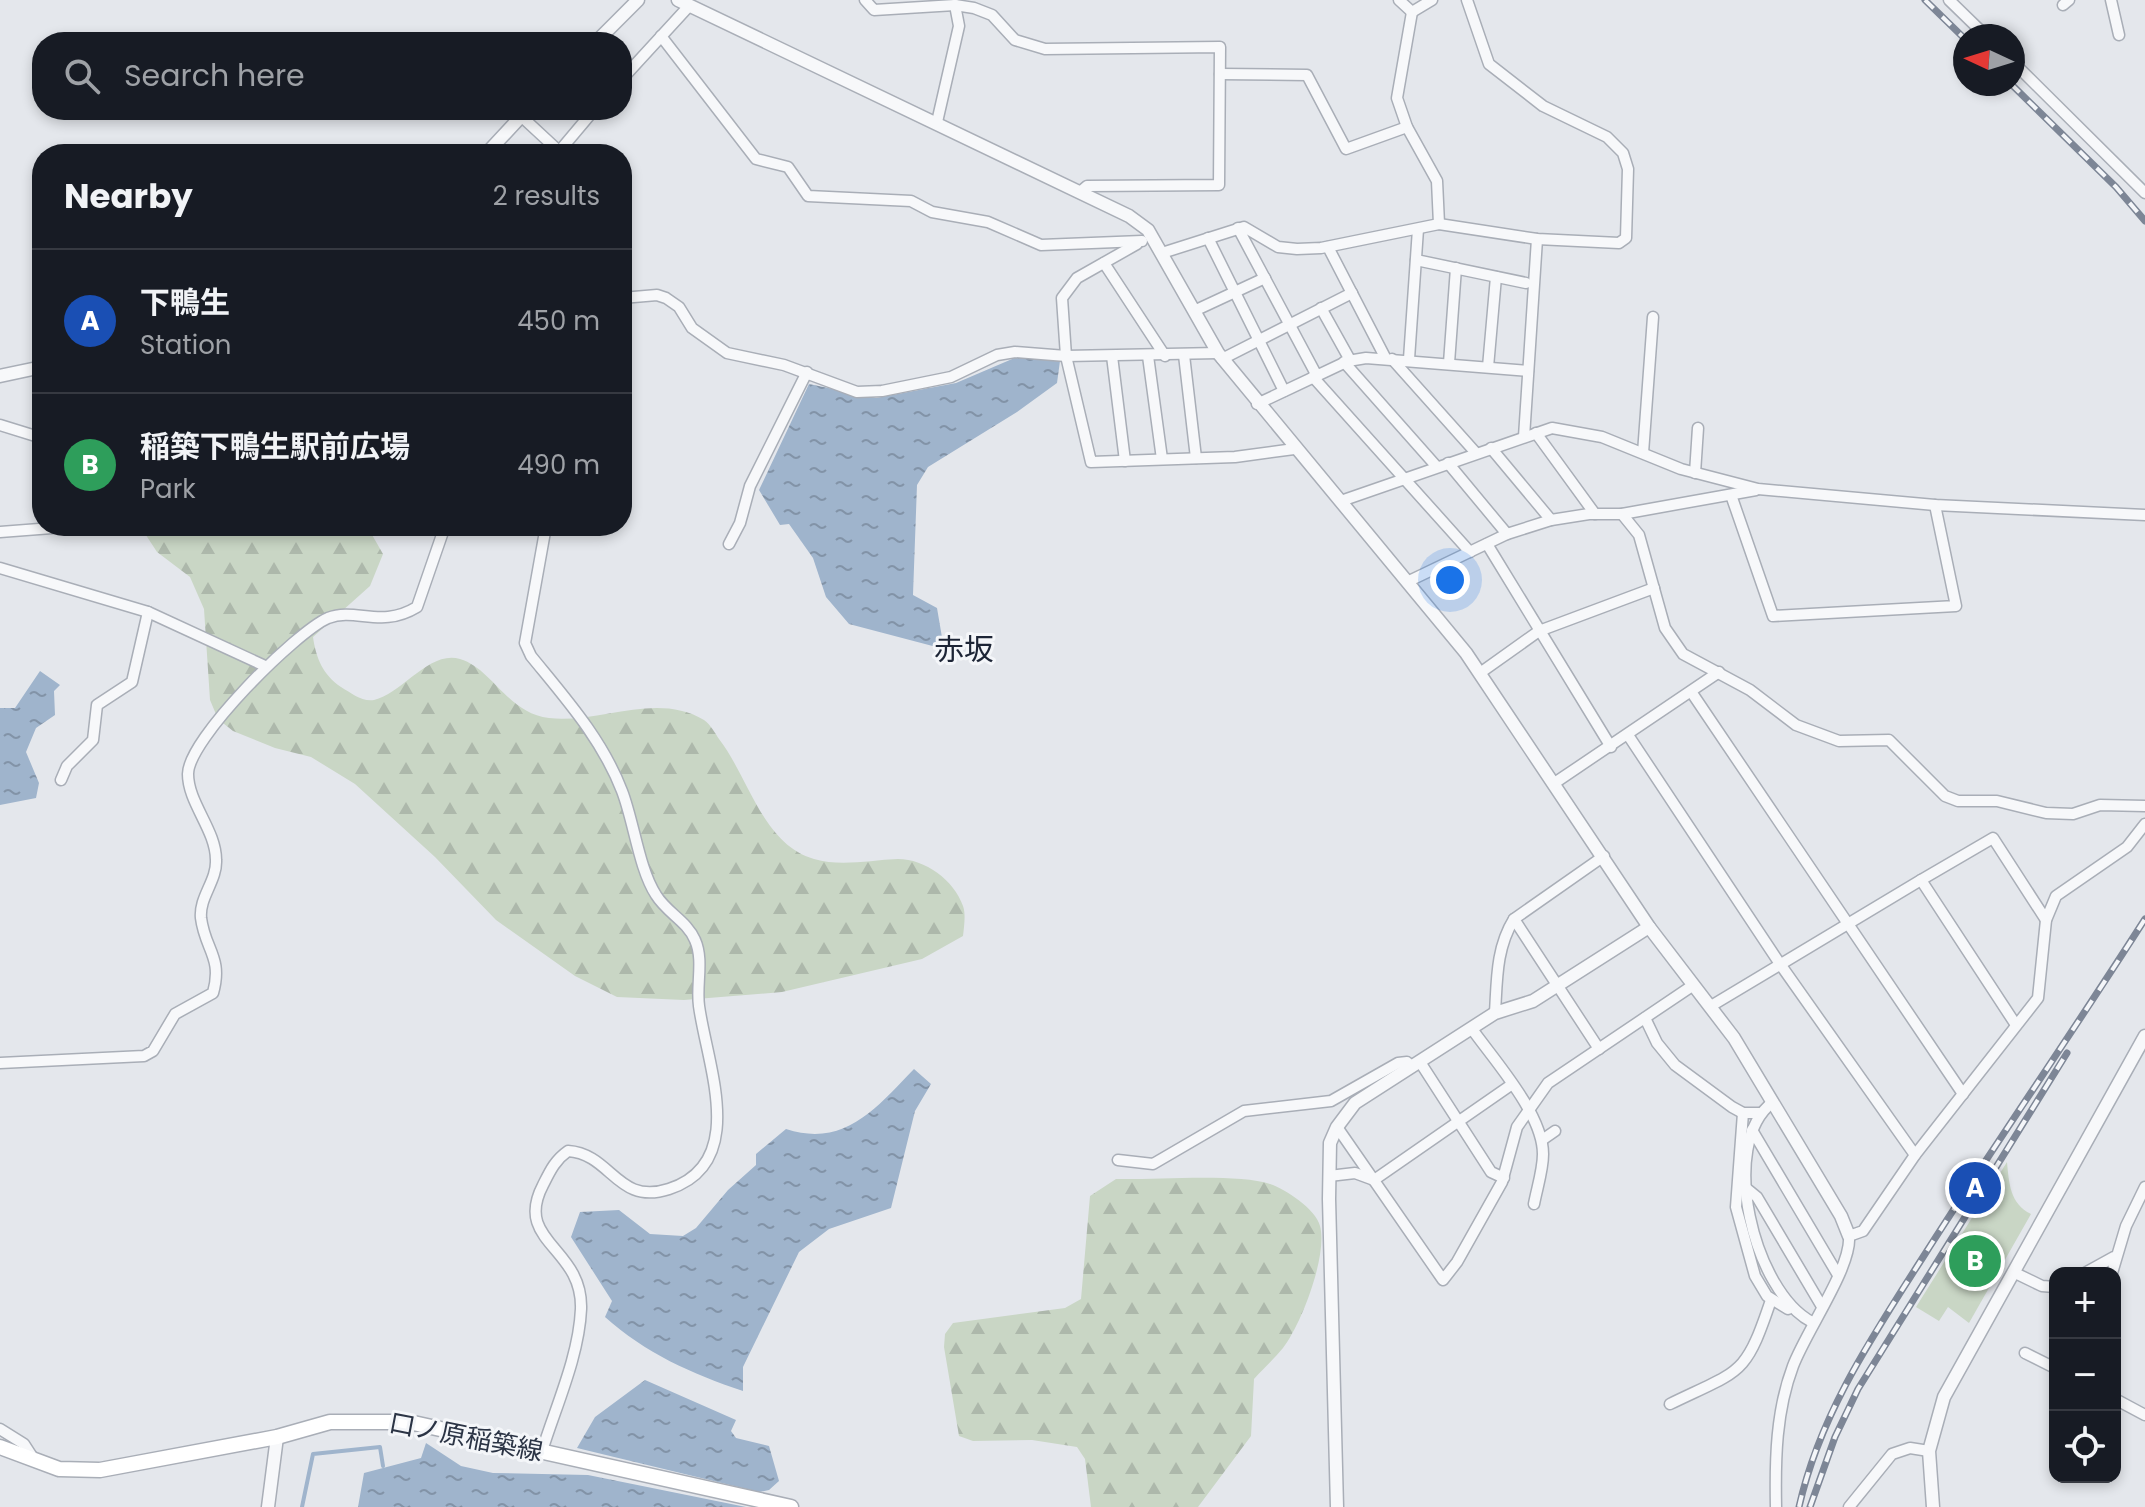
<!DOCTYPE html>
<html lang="en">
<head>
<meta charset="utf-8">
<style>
  body { margin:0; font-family:Poppins,"Noto Sans JP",sans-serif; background:#20242c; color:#f1f3f6 }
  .controls { position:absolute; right:24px; bottom:24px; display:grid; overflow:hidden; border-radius:16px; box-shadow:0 4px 12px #0003 }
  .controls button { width:72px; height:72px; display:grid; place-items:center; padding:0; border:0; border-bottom:2px solid #363941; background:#171b24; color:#f1f3f6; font:40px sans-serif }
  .compass { position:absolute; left:1953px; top:24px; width:72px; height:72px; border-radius:50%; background:#171b24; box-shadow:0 4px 12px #0003; rotate:274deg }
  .you { position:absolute; left:1450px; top:580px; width:28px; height:28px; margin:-20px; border:6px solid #fff; border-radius:50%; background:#1a73e8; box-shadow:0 0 0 12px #1a73e833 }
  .badge { display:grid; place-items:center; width:52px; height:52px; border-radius:50%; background:#7c3aed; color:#fff; font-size:26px; font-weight:700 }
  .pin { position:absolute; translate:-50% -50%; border:4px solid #fff; box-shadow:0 2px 8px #0006 }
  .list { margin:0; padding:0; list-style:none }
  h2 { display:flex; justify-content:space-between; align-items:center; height:104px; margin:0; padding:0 32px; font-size:34px }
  h2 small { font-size:26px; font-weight:400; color:#9ea1a6 }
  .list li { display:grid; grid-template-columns:52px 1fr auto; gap:24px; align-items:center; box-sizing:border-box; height:144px; padding:0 32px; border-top:2px solid #363941 }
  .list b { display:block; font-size:30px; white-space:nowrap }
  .list p { margin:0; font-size:26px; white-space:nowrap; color:#9ea1a6 }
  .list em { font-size:26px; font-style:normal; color:#9ea1a6 }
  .icon { flex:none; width:44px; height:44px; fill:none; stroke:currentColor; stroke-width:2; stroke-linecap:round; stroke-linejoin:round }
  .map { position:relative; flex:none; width:2145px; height:1507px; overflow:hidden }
  .search { position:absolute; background:#171b24; box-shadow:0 4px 12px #0003; left:32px; top:32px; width:600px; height:88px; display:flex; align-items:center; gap:20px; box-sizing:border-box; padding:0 28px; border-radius:32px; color:#9ea1a6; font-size:30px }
  .panel { position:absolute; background:#171b24; box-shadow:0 4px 12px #0003; left:32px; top:144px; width:600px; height:392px; border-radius:32px }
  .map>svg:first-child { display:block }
</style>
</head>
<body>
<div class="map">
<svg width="2145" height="1507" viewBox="0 0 2145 1507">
  <defs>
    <pattern id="forest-firs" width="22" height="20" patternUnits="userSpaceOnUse" patternTransform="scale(2)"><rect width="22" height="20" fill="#c9d6c5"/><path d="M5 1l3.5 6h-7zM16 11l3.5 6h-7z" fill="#adb8ab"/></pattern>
    <pattern id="water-ripples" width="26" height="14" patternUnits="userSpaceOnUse" patternTransform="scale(2)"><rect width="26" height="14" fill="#9fb4cc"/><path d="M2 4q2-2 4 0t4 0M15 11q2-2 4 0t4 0" fill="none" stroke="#8293a7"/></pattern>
  </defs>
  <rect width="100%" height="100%" fill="#e4e7ec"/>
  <!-- green -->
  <path fill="#c9d6c5" d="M2007 1162C2009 1183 2010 1204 2031 1214L1969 1323 1948 1307 1939 1321 1916 1307Z"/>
  <!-- forest -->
  <g fill="url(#forest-firs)">
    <path d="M140 526H367L383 554 370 586 313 637C316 658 323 675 341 687 351 693 362 702 374 700 402 694 429 650 460 659 493 669 507 713 549 718 598 724 657 691 704 720 710 724 715 733 719 739 748 776 763 845 814 859 841 867 870 860 898 859 925 859 954 880 963 906 966 914 964 927 963 936L922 959 782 992 684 1000 617 997 575 976 496 920 435 857 355 784 311 757 275 748 233 731 218 719 210 700 204 609 190 577 157 552Z"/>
    <path d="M1116 1179C1154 1180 1238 1173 1270 1184 1285 1189 1316 1209 1320 1226 1328 1255 1301 1325 1283 1348 1274 1359 1263 1369 1254 1379L1251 1436 1198 1507H1091L1085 1459 1077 1447 1032 1440 973 1441 959 1436 944 1347 945 1334 953 1323 1065 1308 1081 1299 1090 1196Z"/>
  </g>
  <!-- water -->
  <g fill="url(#water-ripples)">
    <path d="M1019 356 1060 361 1057 383 1017 412 928 467 917 485 913 595 937 608 944 649 849 624 826 597 813 558 789 524 780 525 759 490 809 384 876 398 956 383Z"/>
    <path d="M40 671 60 685 54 691 55 715 36 728 26 752 39 783 36 798 0 805V708H15Z"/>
    <path d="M914 1069 931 1084 915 1111 891 1208 829 1229 799 1252 743 1367V1391C692 1374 645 1353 605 1317L612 1301 571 1237 580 1212 619 1210 650 1234 683 1236 696 1228 728 1190 756 1165V1154L786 1129C845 1148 876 1108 914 1069Z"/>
    <path d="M645 1380 736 1420 731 1431 736 1438 769 1446 779 1481 769 1490 759 1492 577 1448 595 1417Z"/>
    <path d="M426 1443 461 1466 493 1473 588 1475 746 1507H358L364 1473 421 1458Z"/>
  </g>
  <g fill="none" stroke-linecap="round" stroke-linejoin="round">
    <!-- stream -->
    <path stroke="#9fb4cc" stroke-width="4" d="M302 1507 313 1454 380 1447 383 1466"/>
    <!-- minor casing -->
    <g stroke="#a9aeb7" stroke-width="13">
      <g id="minor">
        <path d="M865 0 874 10 955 5 974 8 992 15 1015 40 1045 49 1220 47 1219 185 1087 186 1080 192"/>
        <path d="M1399 0 1412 12"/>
        <path d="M1949 0 1986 36"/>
        <path d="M2111 0 2119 35"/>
        <path d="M2063 5 2069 0"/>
        <path d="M1412 12 1397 98 1407 127 1437 181 1439 224"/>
        <path d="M1412 12 1432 0"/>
        <path d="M661 36 756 159 788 167 808 196 911 201 932 212 988 222 1041 245 1142 241"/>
        <path d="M2013 62 2145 193"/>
        <path d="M1220 74 1307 75 1346 149 1407 127"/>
        <path d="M622 79 689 6"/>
        <path d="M521 116 562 154"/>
        <path d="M937 122 959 26 955 5"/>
        <path d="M557 154 594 110"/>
        <path d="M1238 228 1317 376"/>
        <path d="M1208 238 1284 391"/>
        <path d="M1137 244 1077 278 1062 298 1066 356 1091 462 1235 457 1294 449"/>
        <path d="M1328 247 1386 359"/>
        <path d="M1162 253 1244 227 1278 247 1297 249 1321 248 1439 224 1537 239 1619 243 1626 238 1628 169 1623 153 1607 137 1543 106 1489 64 1467 0"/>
        <path d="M1416 260 1526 283"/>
        <path d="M1104 263 1165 356"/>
        <path d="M622 298 657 295 666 298 679 307 692 328 727 353 784 365 857 392 882 391 951 377 997 355 1015 352 1066 356 1218 353"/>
        <path d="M1321 308 1350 360"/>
        <path d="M1194 311 1265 278"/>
        <path d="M1184 355 1196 458"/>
        <path d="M1112 356 1125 461"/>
        <path d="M1148 356 1162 459"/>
        <path d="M1222 359 1352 293"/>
        <path d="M1392 359 1476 453"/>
        <path d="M1409 359 1418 229"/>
        <path d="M1344 362 1437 467"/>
        <path d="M1449 363 1456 268"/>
        <path d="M1488 367 1496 277"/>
        <path d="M1313 377 1470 552"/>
        <path d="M1257 404 1348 361 1366 358 1528 371"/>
        <path d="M0 425 42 438"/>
        <path d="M1536 433 1595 514"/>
        <path d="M1524 437 1537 239"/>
        <path d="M1491 448 1551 520"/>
        <path d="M1643 453 1653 317"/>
        <path d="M1448 463 1507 534"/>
        <path d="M1695 473 1698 428"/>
        <path d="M1731 495 1773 616 1956 606 1935 505"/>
        <path d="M1341 501 1552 428 1602 437 1681 469 1758 489 1935 505 2145 515"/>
        <path d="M1622 514 1639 535 1665 628 1683 654 1750 690 1796 725 1839 741 1889 740 1945 796 1958 801H1997L2046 813 2073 814 2100 805 2145 806"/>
        <path d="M0 532 78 526"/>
        <path d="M729 544 740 523 750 486 807 372"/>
        <path d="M1487 544 1611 747"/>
        <path d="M0 568 148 612 265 666"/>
        <path d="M1409 581 1507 534 1551 520 1589 514H1622L1756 490"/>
        <path d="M1480 673 1539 631 1654 588"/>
        <path d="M1692 693 1963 1094"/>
        <path d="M1628 735 1780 964 1915 1155"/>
        <path d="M61 780 67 766 93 740 97 705 132 682 148 612"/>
        <path d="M1556 782 1719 672"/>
        <path d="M1921 880 1993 838 2046 920"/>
        <path d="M1711 1006 1921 880 2016 1025"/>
        <path d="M1495 1013C1497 980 1496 948 1514 919"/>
        <path d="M1645 1018 1657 1043 1675 1065 1732 1107 1743 1113H1759"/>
        <path d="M1472 1029C1494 1060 1543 1114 1543 1154 1543 1170 1537 1188 1534 1204"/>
        <path d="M1599 1049 1514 919 1604 856"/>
        <path d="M1420 1062 1491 1172 1504 1178"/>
        <path d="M0 1063 144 1056 153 1051 175 1014 213 993C223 957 205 950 201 918 199 897 217 881 216 860 216 830 188 803 188 774 188 739 296 632 328 618 356 607 381 629 417 607L445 526"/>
        <path d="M1773 1102C1717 1144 1754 1292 1812 1322"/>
        <path d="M1743 1113 1736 1207 1755 1276 1767 1296 1788 1309"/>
        <path d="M1337 1127 1443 1280 1457 1262 1502 1182 1517 1127 1548 1083 1692 986"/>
        <path d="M1752 1130 1838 1275"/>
        <path d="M1542 1140 1555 1131"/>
        <path d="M1118 1160 1153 1164 1244 1111 1331 1101 1398 1063 1407 1062 1412 1067"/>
        <path d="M1329 1176 1355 1173 1374 1180 1511 1085"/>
        <path d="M1746 1188 1757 1197 1821 1305"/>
        <path d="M2013 1272 2042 1286 2055 1287"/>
        <path d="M2085 1273 2114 1257"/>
        <path d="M2112 1273 2126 1226 2145 1187"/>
        <path d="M2025 1353 2055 1368"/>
        <path d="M2115 1399 2145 1415"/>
        <path d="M1670 1404C1742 1369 1745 1377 1771 1300"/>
        <path d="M0 1429 24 1444 35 1461"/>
        <path d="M542 1451C556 1406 579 1356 581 1309 583 1247 513 1242 543 1185 550 1171 555 1160 568 1151 612 1154 617 1206 669 1189 749 1163 707 1065 699 1006 696 985 704 960 695 940 687 921 667 913 656 895 639 869 634 822 622 791 602 739 566 699 531 656L525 643 546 526"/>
        <path d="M1776 1507C1775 1459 1776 1411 1793 1366 1806 1331 1852 1267 1849 1236L1863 1231 1915 1155 2038 998 2046 920 2056 896 2127 847 2145 824"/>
        <path d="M1849 1507 1892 1454 1910 1448 1929 1451"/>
      </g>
    </g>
    <!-- tertiary casing -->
    <g stroke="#a9aeb7" stroke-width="15">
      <g id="tertiary">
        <path d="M678 0 1129 216 1148 230 1218 353 1466 653 1649 927 1734 1038 1841 1216 1849 1236"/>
        <path d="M596 42 638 0"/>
        <path d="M486 154 527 110"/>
        <path d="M0 376 42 367"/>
        <path d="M268 1507 277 1437"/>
        <path d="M1337 1507 1329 1199 1330 1143 1337 1127 1355 1103 1495 1013 1533 1001 1649 927"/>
        <path d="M1933 1507 1929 1451 1944 1397 2145 1036"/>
      </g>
    </g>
    <!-- secondary casing -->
    <g stroke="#a9aeb7" stroke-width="17">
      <path id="secondary" d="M0 1447 59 1469 100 1470 277 1437 330 1422H409L791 1507"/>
    </g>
    <!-- minor -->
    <use href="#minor" stroke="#f7f8fa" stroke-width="10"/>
    <!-- tertiary -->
    <use href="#tertiary" stroke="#f7f8fa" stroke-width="12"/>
    <!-- secondary -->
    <use href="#secondary" stroke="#fff" stroke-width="14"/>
    <!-- rail casing -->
    <g stroke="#7d8696" stroke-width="7">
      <g id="rail">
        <path d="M1925 0 1965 39"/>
        <path d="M2011 84 2116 187 2145 221"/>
        <path d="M1799 1507C1820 1413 1874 1334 1925 1254 1997 1141 2073 1032 2145 919"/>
        <path d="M1810 1507 1835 1437 1858 1389 2067 1053"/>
      </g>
    </g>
    <!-- rail -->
    <use href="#rail" stroke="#f4f6f9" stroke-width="4" stroke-dasharray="12" stroke-linecap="butt"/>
  </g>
  <g text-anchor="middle" stroke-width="6" stroke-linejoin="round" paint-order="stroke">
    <!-- street labels -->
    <g font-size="26" fill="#2b3445" stroke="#f4f6f9">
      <text transform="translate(466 1437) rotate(11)" y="9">口ノ原稲築線</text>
    </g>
    <!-- quarter labels -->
    <g font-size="30" fill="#1d2536" stroke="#f4f6f9">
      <text x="964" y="660">赤坂</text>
    </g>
  </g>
</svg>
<div class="controls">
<button>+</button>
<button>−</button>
<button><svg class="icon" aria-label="locate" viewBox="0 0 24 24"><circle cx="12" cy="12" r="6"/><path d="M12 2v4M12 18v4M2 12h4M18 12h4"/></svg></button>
</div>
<svg class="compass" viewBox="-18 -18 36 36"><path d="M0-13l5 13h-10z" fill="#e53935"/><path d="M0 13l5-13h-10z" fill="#9ea1a6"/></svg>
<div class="you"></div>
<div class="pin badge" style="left:1975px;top:1188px;background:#1a4fb4">A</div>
<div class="pin badge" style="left:1975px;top:1261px;background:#2e9e5b">B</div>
<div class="search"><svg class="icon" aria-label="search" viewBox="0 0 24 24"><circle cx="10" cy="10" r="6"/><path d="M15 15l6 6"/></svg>Search here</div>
<section class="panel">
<h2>Nearby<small>2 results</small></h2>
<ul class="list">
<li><span class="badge" style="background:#1a4fb4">A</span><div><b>下鴨生</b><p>Station</p></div><em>450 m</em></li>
<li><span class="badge" style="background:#2e9e5b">B</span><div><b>稲築下鴨生駅前広場</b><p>Park</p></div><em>490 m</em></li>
</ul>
</section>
</div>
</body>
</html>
